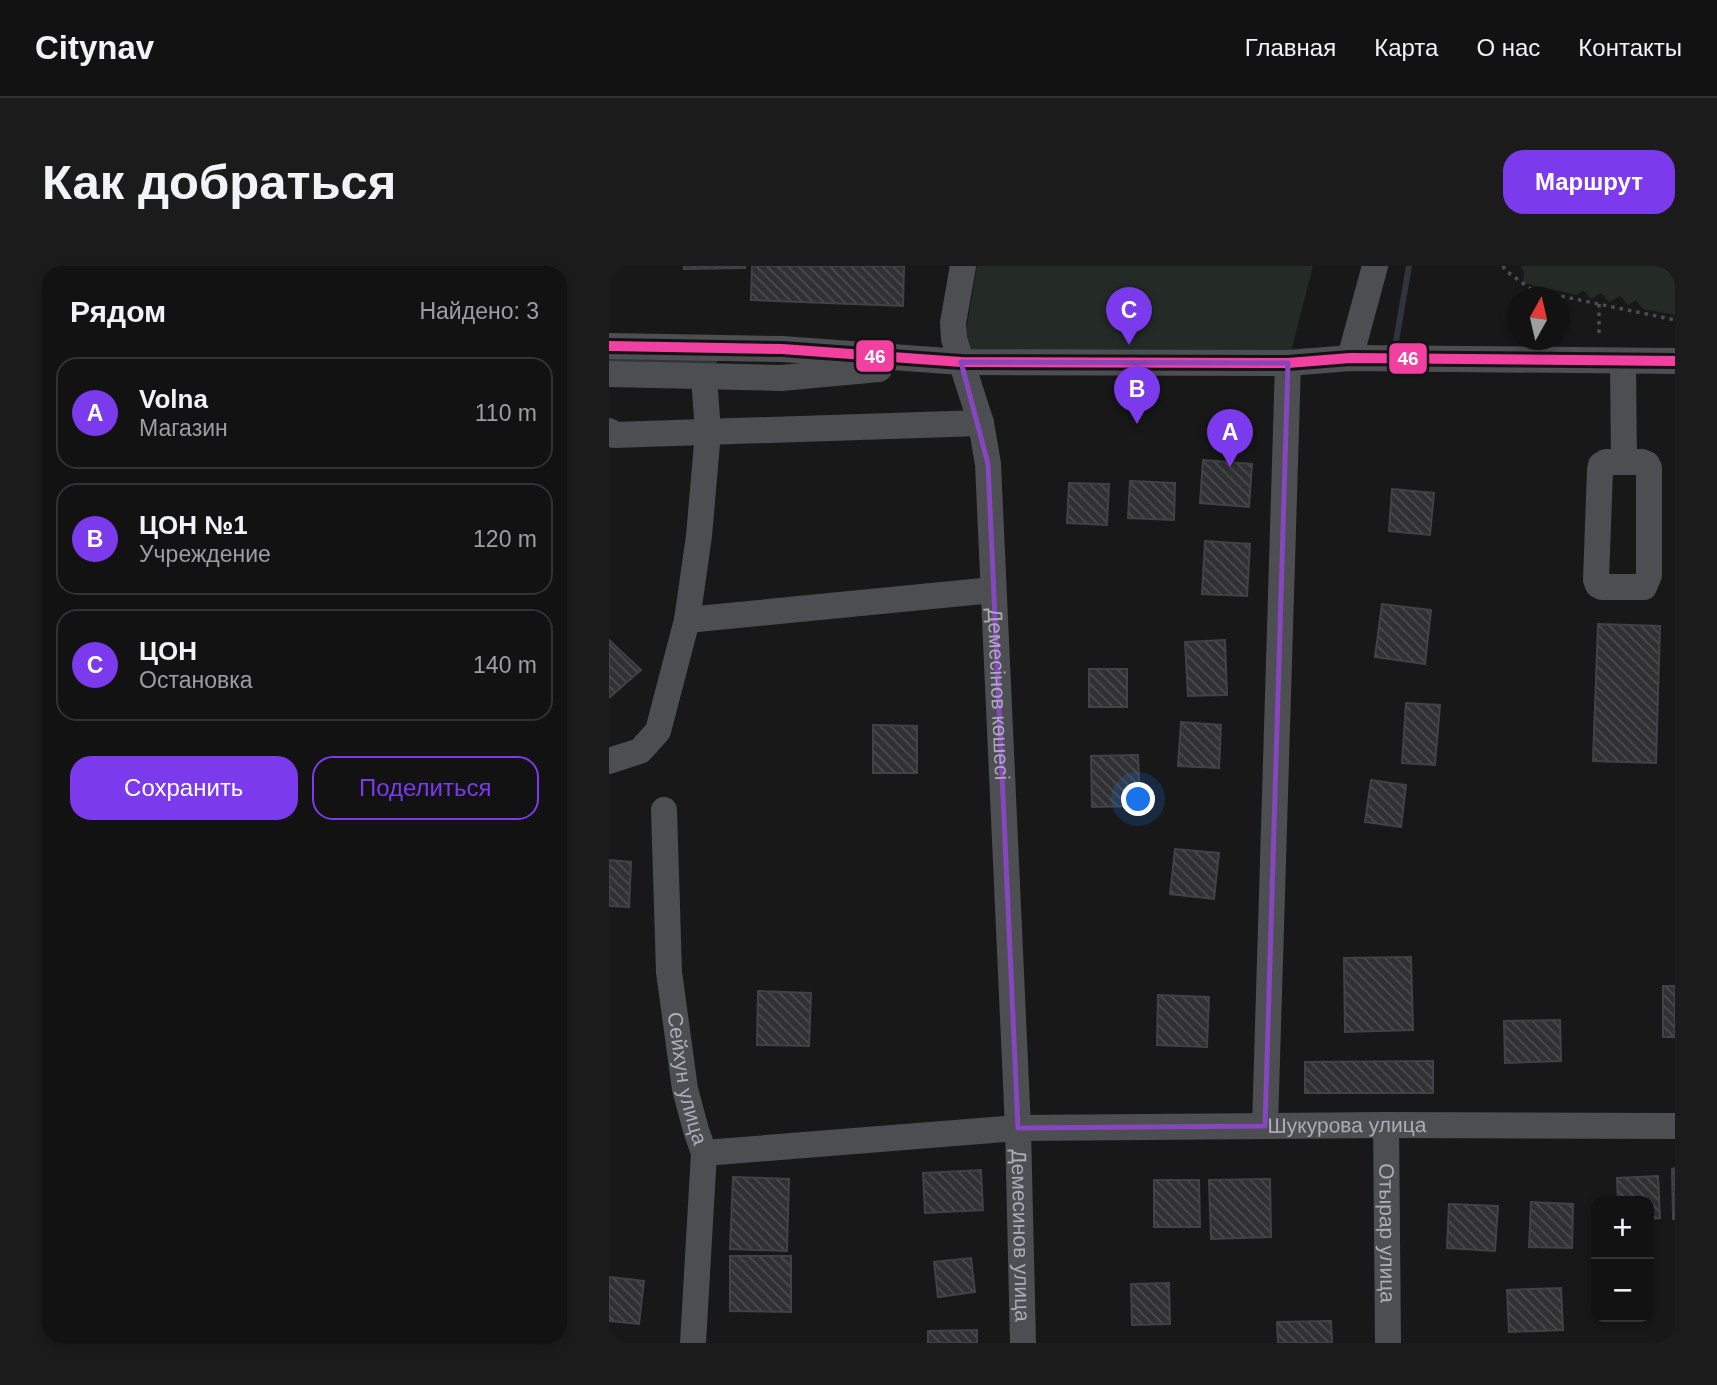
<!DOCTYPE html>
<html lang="ru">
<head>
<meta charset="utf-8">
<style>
  body { margin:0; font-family:Arial,sans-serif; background:#1b1b1c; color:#f1f3f6 }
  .controls { position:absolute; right:21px; bottom:21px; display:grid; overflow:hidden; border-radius:14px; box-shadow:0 4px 10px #0003 }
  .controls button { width:63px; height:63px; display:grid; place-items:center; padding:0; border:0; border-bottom:2px solid #313233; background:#121213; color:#f1f3f6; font:35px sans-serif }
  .compass { position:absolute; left:898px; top:21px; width:63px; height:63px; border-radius:50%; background:#121213; box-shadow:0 4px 10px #0003; rotate:8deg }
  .you { position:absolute; left:530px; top:534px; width:24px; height:24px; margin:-18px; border:5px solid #fff; border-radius:50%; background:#1a73e8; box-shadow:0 0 0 10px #1a73e833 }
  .badge { display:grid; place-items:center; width:46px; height:46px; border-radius:50%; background:#7c3aed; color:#fff; font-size:23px; font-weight:700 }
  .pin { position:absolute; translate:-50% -58px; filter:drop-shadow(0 2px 4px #0008) }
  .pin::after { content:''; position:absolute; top:37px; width:24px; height:21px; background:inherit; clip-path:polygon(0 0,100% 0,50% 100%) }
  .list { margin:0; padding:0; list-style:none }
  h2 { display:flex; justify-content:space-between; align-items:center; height:91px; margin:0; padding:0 28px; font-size:30px }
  h2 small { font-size:23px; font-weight:400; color:#9c9ea0 }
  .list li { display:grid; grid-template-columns:46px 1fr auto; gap:21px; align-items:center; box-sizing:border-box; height:112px; margin:0 14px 14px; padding:0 14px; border:2px solid #313233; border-radius:21px }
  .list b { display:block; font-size:26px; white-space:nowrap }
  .list p { margin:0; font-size:23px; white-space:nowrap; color:#9c9ea0 }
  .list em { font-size:23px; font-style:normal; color:#9c9ea0 }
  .actions { display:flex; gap:14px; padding:21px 28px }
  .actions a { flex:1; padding:16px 0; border:2px solid #7c3aed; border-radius:21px; text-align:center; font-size:24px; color:#7c3aed }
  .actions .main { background:#7c3aed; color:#fff }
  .map { position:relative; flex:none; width:1066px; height:1077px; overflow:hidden; border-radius:21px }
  header { display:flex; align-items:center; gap:42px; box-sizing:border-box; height:98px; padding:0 35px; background:#121213; border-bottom:2px solid #313233 }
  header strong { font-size:33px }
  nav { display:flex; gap:38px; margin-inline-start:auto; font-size:24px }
  .intro { display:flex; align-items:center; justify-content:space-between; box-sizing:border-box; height:168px; padding:0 42px }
  h1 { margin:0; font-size:49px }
  .button { padding:18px 32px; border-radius:21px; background:#7c3aed; color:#fff; font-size:24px; font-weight:700 }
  main { display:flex; gap:42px; padding:0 42px }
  aside { flex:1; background:#121213; border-radius:21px; box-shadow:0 4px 10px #0003 }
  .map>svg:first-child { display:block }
</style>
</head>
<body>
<header>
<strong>Citynav</strong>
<nav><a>Главная</a><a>Карта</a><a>О нас</a><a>Контакты</a></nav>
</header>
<div class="intro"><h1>Как добраться</h1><a class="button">Маршрут</a></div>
<main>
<aside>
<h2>Рядом<small>Найдено: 3</small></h2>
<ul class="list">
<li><span class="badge">A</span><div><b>Volna</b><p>Магазин</p></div><em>110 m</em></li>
<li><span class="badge">B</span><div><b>ЦОН №1</b><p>Учреждение</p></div><em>120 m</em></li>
<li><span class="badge">C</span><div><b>ЦОН</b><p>Остановка</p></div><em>140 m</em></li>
</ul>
<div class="actions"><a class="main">Сохранить</a><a>Поделиться</a></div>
</aside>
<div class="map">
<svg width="1066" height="1077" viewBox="0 0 1066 1077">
  <defs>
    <pattern id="building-back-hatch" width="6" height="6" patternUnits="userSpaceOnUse" patternTransform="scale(1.75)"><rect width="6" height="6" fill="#313133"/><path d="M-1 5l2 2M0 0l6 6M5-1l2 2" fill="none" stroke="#4c4c4e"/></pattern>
  </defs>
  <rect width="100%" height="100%" fill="#181819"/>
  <!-- pitch -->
  <g fill="#242b27">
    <path d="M368 0H704L679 97 352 96Z"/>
    <path d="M912 0H1066V49L1034 43 1027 34 1019 39 1011 30 1000 36 992 27 982 33 974 24 968 29 914 17 915 6Z"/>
  </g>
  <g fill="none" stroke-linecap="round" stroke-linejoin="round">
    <!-- stream -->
    <g stroke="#30343d" stroke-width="6">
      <path d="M783 82 786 81 800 0"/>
      <path d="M0 95H105"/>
    </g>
  </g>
  <!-- building -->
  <g fill="url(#building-back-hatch)" stroke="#414245" stroke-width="2">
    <path d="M75 0H136V2L75 3Z"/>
    <path d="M143 0H295L294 40 142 34Z"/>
    <path d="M594 194 643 198 640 241 591 237Z"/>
    <path d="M521 215 566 217 565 254 519 252Z"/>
    <path d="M460 217 500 218 498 259 458 257Z"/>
    <path d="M783 223 825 227 821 269 780 265Z"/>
    <path d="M596 275 641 278 638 330 593 328Z"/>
    <path d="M773 338 822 344 816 398 766 391Z"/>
    <path d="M989 358 1051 360 1047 497 984 495Z"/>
    <path d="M0 374 32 404 0 432Z"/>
    <path d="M616 374 618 429 579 430 576 376Z"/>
    <rect x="480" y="403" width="38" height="38"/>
    <path d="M797 437 831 439 826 499 793 497Z"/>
    <path d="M572 456 612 459 610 502 569 500Z"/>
    <path d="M264 459 308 460V507H264Z"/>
    <path d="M529 489 531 540 483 541 482 490Z"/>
    <path d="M762 514 797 519 792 561 756 556Z"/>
    <path d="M566 583 610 587 605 633 561 628Z"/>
    <path d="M0 594 22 596 20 641 0 640Z"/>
    <path d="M802 691 804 764 736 766 735 692Z"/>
    <rect x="1054" y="720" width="12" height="51"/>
    <path d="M149 725 202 727 200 780 148 779Z"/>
    <path d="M549 729 600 731 598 781 548 779Z"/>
    <path d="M951 754 952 795 896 797 895 755Z"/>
    <path d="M824 795V827H696V796Z"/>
    <path d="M1066 902V953H1064L1063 903Z"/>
    <path d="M372 904 374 944 316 947 314 907Z"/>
    <path d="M1049 910 1051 952 1040 953V935H1009L1008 912Z"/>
    <path d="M124 911 180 913 178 985 121 983Z"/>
    <path d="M661 913 662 971 602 973 600 914Z"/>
    <path d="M545 914H590L591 961H545Z"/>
    <path d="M922 936 964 938 963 982 920 981Z"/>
    <path d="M840 938 889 940 886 985 838 982Z"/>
    <path d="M121 990H182V1046L121 1045Z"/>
    <path d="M362 992 366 1026 329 1031 325 996Z"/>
    <path d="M0 1011 35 1015 30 1058 0 1055Z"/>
    <path d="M560 1017 561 1058 523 1059 522 1018Z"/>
    <path d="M952 1022 954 1064 900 1066 898 1024Z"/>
    <path d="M722 1055 723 1077H669L668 1056Z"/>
    <path d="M368 1064V1077H319V1065Z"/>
  </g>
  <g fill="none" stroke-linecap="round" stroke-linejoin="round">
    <!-- path -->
    <g stroke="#4e4e52" stroke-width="3.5" stroke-dasharray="3.5 5" stroke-linecap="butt">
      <path d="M894 0 896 4 923 24 1066 54"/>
      <path d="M990 38V71"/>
    </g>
    <!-- minor -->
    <g stroke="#4d4e51" stroke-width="26">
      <path id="s1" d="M354 0 344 57 345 73 372 157 379 198 409 862 414 1077"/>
      <path d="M0 80 173 83 352 96 679 97 741 92 1066 95"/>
      <path d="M741 92 766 0"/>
      <path d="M1014 95 1015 196"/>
      <path d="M0 108 172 112 270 103"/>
      <path d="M0 165 5 169 372 157"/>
      <path d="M997 196H1033L1038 198 1040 202V309L1035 321H993L989 319 987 314 991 204 992 199Z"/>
      <path d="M78 354 384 324"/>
      <path d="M0 495 31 485 49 465 78 354 90 270 99 166 95 111"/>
      <path id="s2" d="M55 544 60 706 76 823 87 864 95 887 84 1077"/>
      <path id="s3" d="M777 859 779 1077"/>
      <path d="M656 860 679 97"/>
      <path id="s4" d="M95 887 409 862 777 859 1066 860"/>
    </g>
    <!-- bus-1 casing -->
    <g stroke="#131314" stroke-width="16">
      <path id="bus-1" d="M0 80 173 83 352 96 679 97 741 92 1066 95"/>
    </g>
    <!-- bus-1 -->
    <use href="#bus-1" stroke="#f240a1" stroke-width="10"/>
  </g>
  <!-- marked area -->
  <path fill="none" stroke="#8546be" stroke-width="5" stroke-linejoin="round" d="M352 96 679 97 656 860 409 862 379 198Z"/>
  <g text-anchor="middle" stroke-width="6" stroke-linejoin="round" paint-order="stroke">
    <!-- street labels -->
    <g font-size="21" fill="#abacb8" stroke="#131314">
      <text dy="7" stroke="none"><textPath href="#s1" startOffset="434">Демесінов көшесі</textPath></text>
      <text dy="7" stroke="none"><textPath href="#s2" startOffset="270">Сейхун улица</textPath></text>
      <text dy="7" stroke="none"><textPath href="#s4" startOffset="644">Шукурова улица</textPath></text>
      <text dy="7" stroke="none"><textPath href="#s3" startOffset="108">Отырар улица</textPath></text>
      <text dy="7" stroke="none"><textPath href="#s1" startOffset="976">Демесинов улица</textPath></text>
    </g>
  </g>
  <g stroke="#131314" stroke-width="2.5">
    <rect x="246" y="73" width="40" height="34" rx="7" fill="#f240a1"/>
    <rect x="779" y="76" width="40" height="33" rx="7" fill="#f240a1"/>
  </g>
  <g font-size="19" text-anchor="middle" font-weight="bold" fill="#fff">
    <text x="266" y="97">46</text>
    <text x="799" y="99">46</text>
  </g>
</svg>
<div class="controls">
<button>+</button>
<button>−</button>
</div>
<svg class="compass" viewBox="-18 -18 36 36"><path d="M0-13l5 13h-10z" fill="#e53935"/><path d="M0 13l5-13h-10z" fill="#9c9ea0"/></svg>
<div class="you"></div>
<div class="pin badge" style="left:621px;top:201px">A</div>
<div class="pin badge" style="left:528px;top:158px">B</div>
<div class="pin badge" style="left:520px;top:79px">C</div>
</div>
</main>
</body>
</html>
